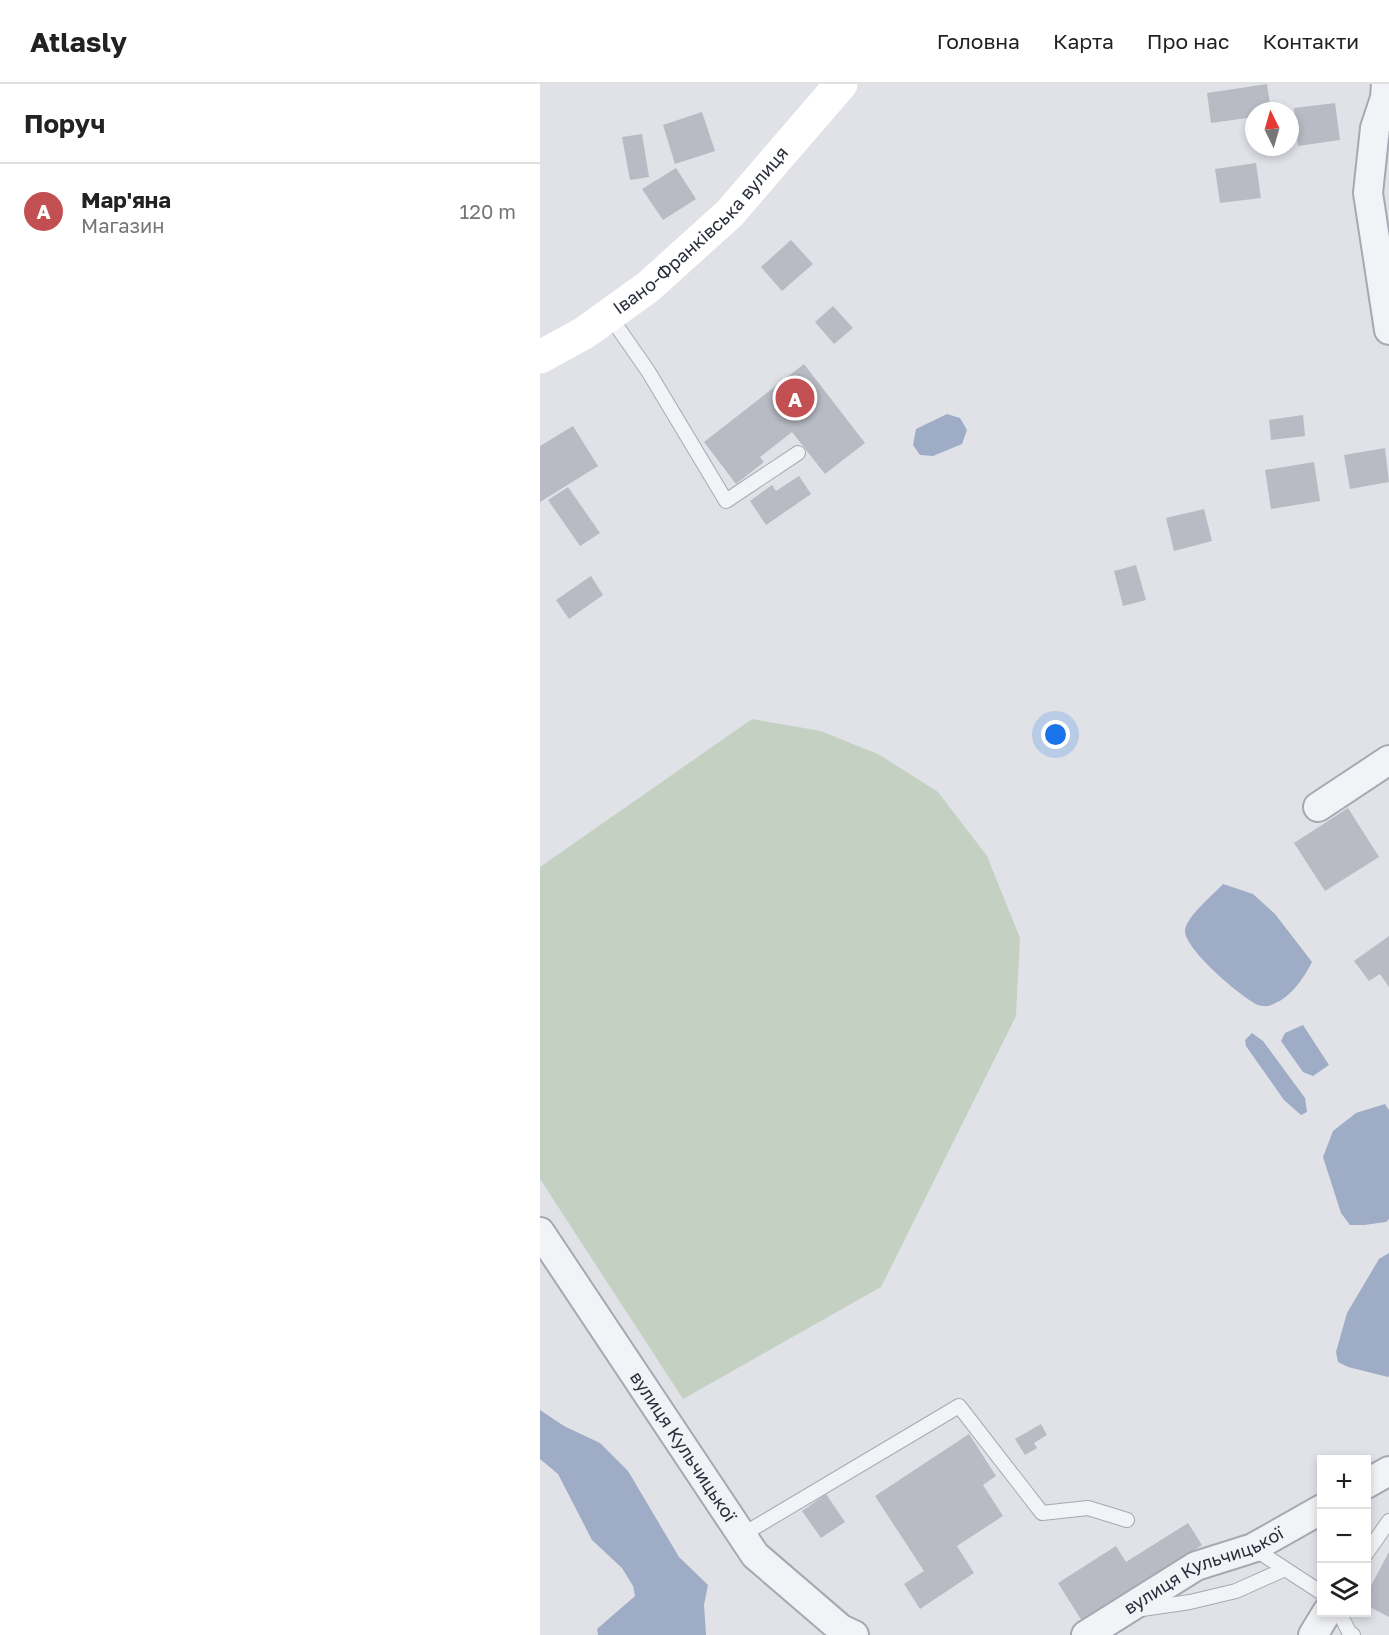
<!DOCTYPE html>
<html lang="uk">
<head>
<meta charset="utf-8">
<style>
  body { margin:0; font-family:"Golos Text",sans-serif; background:#f6f6f6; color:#222 }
  .controls { position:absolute; right:18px; bottom:18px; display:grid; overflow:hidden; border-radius:0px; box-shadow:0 3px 9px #0003 }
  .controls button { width:54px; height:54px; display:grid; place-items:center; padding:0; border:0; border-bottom:2px solid #e0e0e0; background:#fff; color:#222; font:30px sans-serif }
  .compass { position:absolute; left:705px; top:18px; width:54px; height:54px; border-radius:50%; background:#fff; box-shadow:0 3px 9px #0003; rotate:355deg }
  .you { position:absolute; left:516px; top:651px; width:21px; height:21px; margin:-15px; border:4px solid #fff; border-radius:50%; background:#1a73e8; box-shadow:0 0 0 9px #1a73e833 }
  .badge { display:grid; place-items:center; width:39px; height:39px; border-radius:50%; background:#c24f52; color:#fff; font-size:20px; font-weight:700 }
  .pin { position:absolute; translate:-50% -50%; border:3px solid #fff; box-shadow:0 2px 6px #0006 }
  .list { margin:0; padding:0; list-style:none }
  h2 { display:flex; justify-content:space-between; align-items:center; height:78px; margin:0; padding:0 24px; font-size:26px }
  h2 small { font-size:20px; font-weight:400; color:#767676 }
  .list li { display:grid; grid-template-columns:39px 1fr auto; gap:18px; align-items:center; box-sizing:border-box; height:96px; padding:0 24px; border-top:2px solid #e0e0e0 }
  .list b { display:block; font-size:22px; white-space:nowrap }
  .list p { margin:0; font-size:20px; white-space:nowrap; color:#767676 }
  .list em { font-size:20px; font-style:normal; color:#767676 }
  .icon { flex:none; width:33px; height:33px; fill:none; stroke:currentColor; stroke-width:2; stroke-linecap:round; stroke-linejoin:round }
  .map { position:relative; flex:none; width:849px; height:1551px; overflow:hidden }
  header { display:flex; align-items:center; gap:36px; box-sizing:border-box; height:84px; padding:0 30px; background:#fff; border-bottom:2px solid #e0e0e0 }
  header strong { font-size:28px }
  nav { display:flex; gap:33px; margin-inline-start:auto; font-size:21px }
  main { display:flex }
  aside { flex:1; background:#fff }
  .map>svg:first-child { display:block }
</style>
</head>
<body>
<header>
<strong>Atlasly</strong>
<nav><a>Головна</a><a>Карта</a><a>Про нас</a><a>Контакти</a></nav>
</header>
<main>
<aside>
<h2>Поруч<small></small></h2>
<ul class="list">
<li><span class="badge">A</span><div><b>Мар'яна</b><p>Магазин</p></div><em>120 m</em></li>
</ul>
</aside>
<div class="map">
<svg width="849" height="1551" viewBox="0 0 849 1551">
  <rect width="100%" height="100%" fill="#e0e2e8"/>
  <!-- green -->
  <path fill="#c4d1c2" d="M212 635 281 647 340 671 398 708 447 772 480 854 476 932 341 1203 143 1315 0 1095V783Z"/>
  <!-- water -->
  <g fill="#9eacc5">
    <path d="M407 330 420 334 427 346 422 360 393 372 380 371 373 361 376 345Z"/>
    <path d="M683 800 713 810 735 830 772 878C763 895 751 914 731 921 728 923 721 922 718 921 701 913 643 864 645 846 647 832 673 811 683 800Z"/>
    <path d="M763 941 789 981 773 992 763 988 741 957 745 949Z"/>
    <path d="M712 949 723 957 765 1014 767 1028 761 1031 744 1016 706 962 705 956Z"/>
    <path d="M845 1020 849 1026V1135L846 1138 824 1141H810L801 1129 783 1073 793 1047 816 1029Z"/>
    <path d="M849 1169V1292L848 1293 808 1283 798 1278 796 1268 807 1229 839 1175Z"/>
    <path d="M0 1326 24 1342 60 1359 88 1387 139 1473 168 1501 164 1521 166 1551H58L57 1545 95 1512 93 1502 82 1484 52 1456 18 1390 0 1375Z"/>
  </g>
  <!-- building -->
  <g fill="#b8bbc4">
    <path d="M727 0 731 27H714V33L671 39 667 9Z"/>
    <path d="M795 19 800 56 758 62 754 24Z"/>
    <path d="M162 28 175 67 135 80 123 41Z"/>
    <path d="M102 50 109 93 90 96 82 53Z"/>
    <path d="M716 79 721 114 680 119 675 85Z"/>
    <path d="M136 84 156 115 123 136 102 105Z"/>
    <path d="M251 156 273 180 242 207 221 183Z"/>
    <path d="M293 222 313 244 294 260 275 238Z"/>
    <path d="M264 280 325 359 285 390 252 348 220 373 224 378 196 400 164 358Z"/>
    <path d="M763 331 765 352 731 356 729 336Z"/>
    <path d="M33 342 58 382 0 418V362Z"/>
    <path d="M845 364 849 398 810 405 804 371Z"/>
    <path d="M774 378 780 417 731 425 725 386Z"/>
    <path d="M259 392 271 410 226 441 210 417 232 401 236 407Z"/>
    <path d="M28 403 60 449 40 462 8 416Z"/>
    <path d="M664 425 672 457 634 467 626 434Z"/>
    <path d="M596 481 606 516 583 522 574 487Z"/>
    <path d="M51 492 63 511 29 535 16 516Z"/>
    <path d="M808 724 839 773 785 807 754 759Z"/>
    <path d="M849 852V903L840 890 829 897 814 877Z"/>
    <path d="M501 1340 507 1351 494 1359 497 1364 485 1371 475 1355Z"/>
    <path d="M429 1350 456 1392 443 1401 463 1432 417 1462 434 1489 380 1525 364 1500 384 1487 335 1412Z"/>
    <path d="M286 1410 305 1438 281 1454 262 1427Z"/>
    <path d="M648 1439 662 1461 542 1537 518 1499 576 1462 586 1478Z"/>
    <path d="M849 1468V1533L826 1521V1511Z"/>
  </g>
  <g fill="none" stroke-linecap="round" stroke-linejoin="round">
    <!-- service casing -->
    <g stroke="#a6a9b2" stroke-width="16">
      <g id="service">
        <path d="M69 231 108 287 186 417 258 369"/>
        <path d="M202 1451 419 1322 502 1429 548 1424 587 1436"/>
        <path d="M713 1464 782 1509"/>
        <path d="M826 1470 849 1437"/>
        <path d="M602 1525 650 1518 696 1507 745 1485"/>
        <path d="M799 1528 809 1548 813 1551"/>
      </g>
    </g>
    <!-- minor casing -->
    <g stroke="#a6a9b2" stroke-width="32">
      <g id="minor">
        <path d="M846 0 845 14 835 44 828 109 849 246"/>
        <path d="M778 723 849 676"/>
        <path id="s1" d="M0 1148 215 1471 301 1545 314 1551"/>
        <path d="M826 1400 849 1387"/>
        <path id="s2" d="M546 1551 656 1482 713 1464 782 1425"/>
        <path d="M773 1551 787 1528"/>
      </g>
    </g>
    <!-- service -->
    <use href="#service" stroke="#f2f3f6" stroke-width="14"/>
    <!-- minor -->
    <use href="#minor" stroke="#f2f3f6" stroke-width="28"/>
    <!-- secondary -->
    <path stroke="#fff" stroke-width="33" id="s3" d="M0 273 44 249 108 203 190 129 301 0"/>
  </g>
  <g text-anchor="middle" stroke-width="6" stroke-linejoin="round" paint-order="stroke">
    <!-- street labels -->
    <g font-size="18" fill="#2a2f3e" stroke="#eff1f5">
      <text dy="6" stroke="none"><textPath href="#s3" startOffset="206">Івано-Франківська вулиця</textPath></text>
      <text dy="6" stroke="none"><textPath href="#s1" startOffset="258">вулиця Кульчицької</textPath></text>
      <text dy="6" stroke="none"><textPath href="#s2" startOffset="135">вулиця Кульчицької</textPath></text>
    </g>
  </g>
</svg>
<div class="controls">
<button>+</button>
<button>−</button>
<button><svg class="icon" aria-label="layers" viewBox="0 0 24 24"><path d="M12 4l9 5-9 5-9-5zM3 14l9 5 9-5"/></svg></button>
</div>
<svg class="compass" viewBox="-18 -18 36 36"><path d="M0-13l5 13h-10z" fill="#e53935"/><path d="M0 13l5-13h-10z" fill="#767676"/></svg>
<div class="you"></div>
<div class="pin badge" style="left:255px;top:314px">A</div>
</div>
</main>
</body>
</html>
